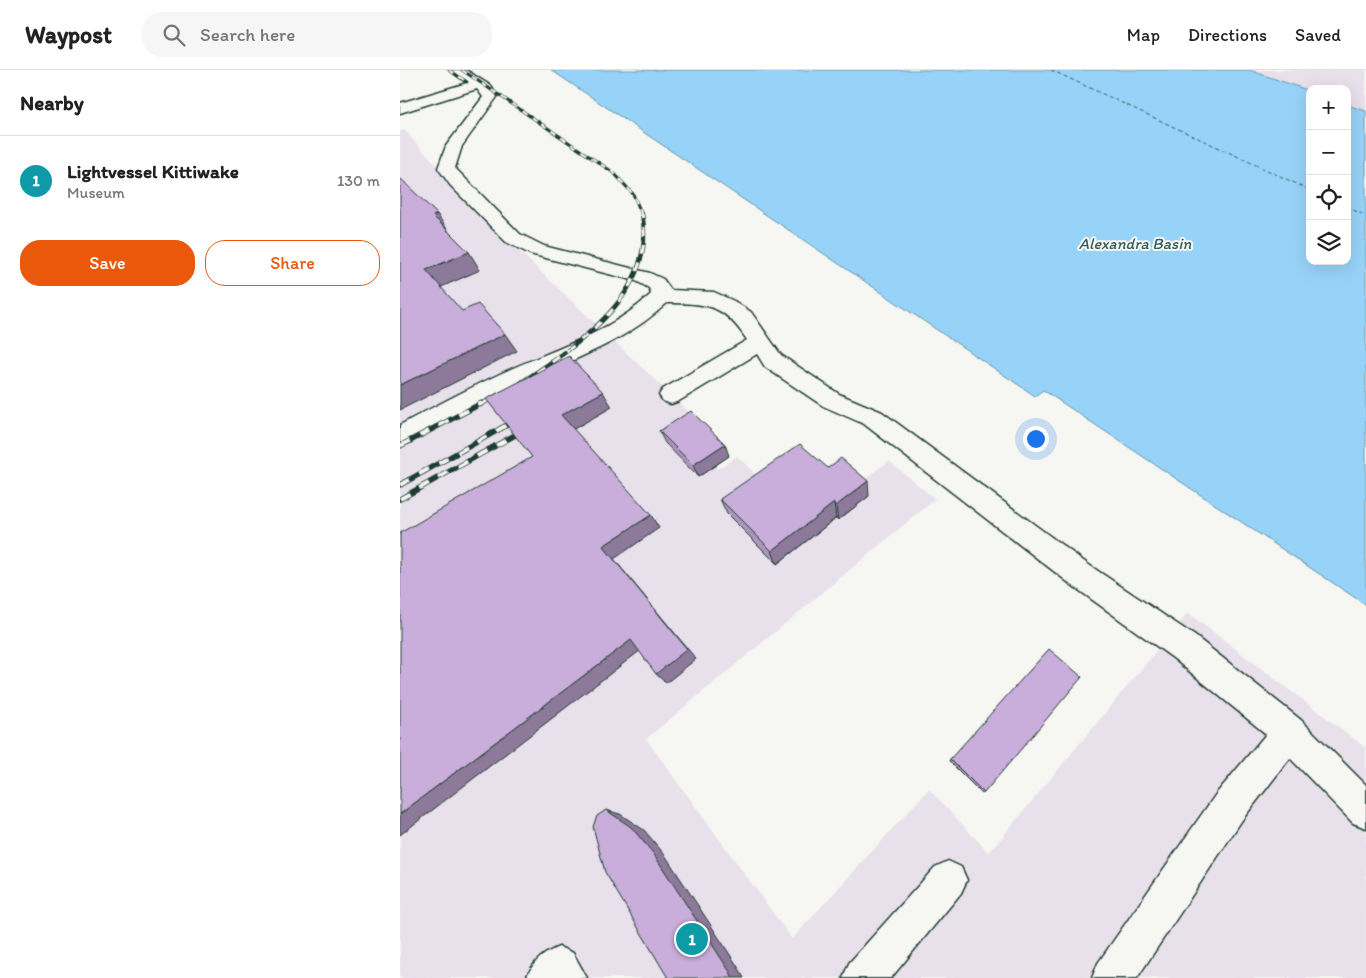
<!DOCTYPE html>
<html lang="en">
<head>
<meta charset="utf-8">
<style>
  body { margin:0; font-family:Itim,sans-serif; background:#f6f6f6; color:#222 }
  .controls { position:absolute; right:15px; top:15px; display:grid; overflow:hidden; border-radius:10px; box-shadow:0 5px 20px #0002 }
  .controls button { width:45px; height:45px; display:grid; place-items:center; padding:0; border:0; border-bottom:1px solid #e0e0e0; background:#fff; color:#222; font:25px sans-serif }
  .you { position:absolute; left:635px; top:368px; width:18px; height:18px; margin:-12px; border:4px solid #fff; border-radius:50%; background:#1a73e8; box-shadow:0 0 0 8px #1a73e833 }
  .badge { display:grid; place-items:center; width:32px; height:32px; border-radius:50%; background:#ea580c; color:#fff; font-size:16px; font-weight:700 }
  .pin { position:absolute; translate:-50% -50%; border:2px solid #fff; box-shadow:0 1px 5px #0006 }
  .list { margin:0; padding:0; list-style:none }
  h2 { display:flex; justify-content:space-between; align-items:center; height:65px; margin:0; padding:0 20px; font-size:21px }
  h2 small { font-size:16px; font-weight:400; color:#767676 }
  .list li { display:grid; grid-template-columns:32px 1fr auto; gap:15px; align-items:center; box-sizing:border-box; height:90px; padding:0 20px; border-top:1px solid #e0e0e0 }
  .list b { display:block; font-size:19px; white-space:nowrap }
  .list p { margin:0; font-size:16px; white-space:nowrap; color:#767676 }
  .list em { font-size:16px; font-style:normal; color:#767676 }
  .actions { display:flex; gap:10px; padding:15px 20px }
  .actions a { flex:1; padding:11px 0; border:1px solid #ea580c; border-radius:20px; text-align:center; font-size:18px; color:#ea580c }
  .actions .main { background:#ea580c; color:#fff }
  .icon { flex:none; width:28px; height:28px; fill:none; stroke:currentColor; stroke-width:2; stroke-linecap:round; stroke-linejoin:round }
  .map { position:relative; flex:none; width:966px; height:908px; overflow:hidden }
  header { display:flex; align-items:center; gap:30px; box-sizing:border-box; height:70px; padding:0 25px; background:#fff; border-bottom:1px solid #e0e0e0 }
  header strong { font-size:24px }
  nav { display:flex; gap:28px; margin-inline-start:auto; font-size:18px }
  .search { width:350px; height:45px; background:#f6f6f6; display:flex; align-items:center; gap:12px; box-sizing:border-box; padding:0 18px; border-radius:20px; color:#767676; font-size:19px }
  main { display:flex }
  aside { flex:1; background:#fff }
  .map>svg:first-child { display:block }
</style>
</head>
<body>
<header>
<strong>Waypost</strong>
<div class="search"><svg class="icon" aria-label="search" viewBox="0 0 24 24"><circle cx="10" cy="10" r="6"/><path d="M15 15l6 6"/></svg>Search here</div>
<nav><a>Map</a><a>Directions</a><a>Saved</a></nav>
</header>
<main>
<aside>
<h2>Nearby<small></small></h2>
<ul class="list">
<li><span class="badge" style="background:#0f9aa8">1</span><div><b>Lightvessel Kittiwake</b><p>Museum</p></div><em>130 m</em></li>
</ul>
<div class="actions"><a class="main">Save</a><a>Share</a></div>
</aside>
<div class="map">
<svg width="966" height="908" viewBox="0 0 966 908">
  <rect width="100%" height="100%" fill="#f6f6f2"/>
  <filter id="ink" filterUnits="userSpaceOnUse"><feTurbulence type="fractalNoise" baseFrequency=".02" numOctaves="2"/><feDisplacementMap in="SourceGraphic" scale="10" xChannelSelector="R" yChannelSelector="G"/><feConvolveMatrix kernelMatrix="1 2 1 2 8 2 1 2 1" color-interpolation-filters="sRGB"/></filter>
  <g filter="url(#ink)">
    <!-- built -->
    <g fill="#e8e0eb">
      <path d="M849 0H966V41L947 35V19H910V21Z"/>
      <path d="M4 60 103 166 313 365 295 377 318 399 337 386 357 406 457 415 489 391 535 429 246 669 392 869 529 719 589 783 788 543 966 678V908H0V62Z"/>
    </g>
    <!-- water -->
    <path fill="#97d3f8" stroke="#6797aa" d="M151 0H849L910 21V191H947V35L966 41V535L643 320 635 326Z"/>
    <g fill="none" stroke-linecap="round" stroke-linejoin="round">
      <!-- ferry -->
      <g stroke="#375b5b" stroke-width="1" stroke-dasharray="4 3" stroke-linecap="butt">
        <path d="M651 0 910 120"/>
        <path d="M947 137 966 146"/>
      </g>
      <!-- minor casing -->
      <g stroke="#1f3d34" stroke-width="3">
        <g id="minor">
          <path d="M50 0H66L91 16 97 27 62 76 55 98 120 164 144 176 250 203 263 209 271 220 314 222 334 231 351 242 381 285 439 324 482 342 689 495 795 566 901 650 966 715V758L953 753 890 688 842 750 737 908H692L698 893 816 724 866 664 773 588 669 513 464 354 423 336 365 297 357 284 279 331 271 334 263 331 259 325 263 319 347 270C323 233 308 234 267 233 227 271 177 287 128 311 87 330 48 351 9 373L0 376V355C37 335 75 315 113 298 162 277 212 261 251 224L249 218 236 211 130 184 106 172 50 115 38 98 46 76 83 27 77 19 0 43V33L67 13Z"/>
          <path d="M548 791 561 797 567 810 561 823 491 908H443L449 893 535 797Z"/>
          <path d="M159 877 173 883 187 908H126C134 891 142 884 159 877Z"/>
        </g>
      </g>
      <!-- minor -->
      <use href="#minor" fill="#f6f6f2" fill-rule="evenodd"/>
      <!-- rail-far2 casing -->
      <g stroke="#1f3d34" stroke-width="3">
        <g id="rail-far2">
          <path d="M49 0 67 12"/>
          <path d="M62 0 214 103 233 124 242 145"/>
        </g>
      </g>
      <!-- rail-far1 casing -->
      <g stroke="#1f3d34" stroke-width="4.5">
        <g id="rail-far1">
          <path d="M122 312C178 275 258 222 242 144"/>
          <path d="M80 335 100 324"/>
        </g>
      </g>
      <!-- rail casing -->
      <g stroke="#1f3d34" stroke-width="5.5">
        <g id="rail">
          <path d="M0 376 82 333"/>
          <path d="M0 415 107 355"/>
          <path d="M0 429 115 365"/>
        </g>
      </g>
      <!-- rail-far2 -->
      <use href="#rail-far2" stroke="#f6f6f2" stroke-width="2" stroke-dasharray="6" stroke-linecap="butt"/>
      <!-- rail-far1 -->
      <use href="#rail-far1" stroke="#f6f6f2" stroke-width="3" stroke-dasharray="9" stroke-linecap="butt"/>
      <!-- rail -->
      <use href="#rail" stroke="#f6f6f2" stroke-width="4" stroke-dasharray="11" stroke-linecap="butt"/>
    </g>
    <!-- wall -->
    <g fill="#ad95bb" stroke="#1f3d34">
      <path d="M259 361 329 386 298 407 265 373Z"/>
      <path d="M469 426 438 450 436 448 377 494 327 444 320 429Z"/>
      <path d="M550 689 584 723 582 724 549 691Z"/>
    </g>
    <!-- shaded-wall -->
    <g fill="#8d7999" stroke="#1f3d34">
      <path d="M37 144 49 162 33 146Z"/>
      <path d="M69 182 80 200 39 218 26 200Z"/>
      <path d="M105 264 117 281 0 340V315Z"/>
      <path d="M203 322 212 337 172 360 161 345Z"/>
      <path d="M325 374 329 386 298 407 293 395Z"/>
      <path d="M468 411 469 426 438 450 436 436Z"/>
      <path d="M434 433 436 448 377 494 372 481Z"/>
      <path d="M251 445 259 458 214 489 296 589 266 613 256 604 203 476Z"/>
      <path d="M231 570 241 580 0 765V744Z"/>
      <path d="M206 740 220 744 244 760 265 785 338 897 344 908H333Z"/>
    </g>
    <!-- building -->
    <g fill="#c9adda" stroke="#1f3d34">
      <path d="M0 108 37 144 33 146 69 182 26 200 62 241 78 234 105 264 0 315Z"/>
      <path d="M169 286 203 322 161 345 251 445 203 476 287 579 256 604 231 570 0 744V463L132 387 86 329Z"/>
      <path d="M291 341 325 374 293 395 259 361Z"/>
      <path d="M400 374 428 398 441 388 468 411 436 436 434 433 372 481 320 429Z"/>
      <path d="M649 579 682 607 584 723 550 689Z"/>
      <path d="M206 740 231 757 253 783 330 902 333 908H268L205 802 193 757 195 751 197 746Z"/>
    </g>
  </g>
  <g text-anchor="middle" stroke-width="4" stroke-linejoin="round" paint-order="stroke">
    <!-- far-water labels -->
    <g font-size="16" font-style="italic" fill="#375b5b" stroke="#f6f6f2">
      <text x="735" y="179">Alexandra Basin</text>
    </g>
  </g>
</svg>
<div class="controls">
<button>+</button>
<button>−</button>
<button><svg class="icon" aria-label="locate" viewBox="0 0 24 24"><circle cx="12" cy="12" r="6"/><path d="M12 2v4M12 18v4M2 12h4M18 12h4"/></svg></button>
<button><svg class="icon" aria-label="layers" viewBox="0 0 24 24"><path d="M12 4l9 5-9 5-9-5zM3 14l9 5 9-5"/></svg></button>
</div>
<div class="you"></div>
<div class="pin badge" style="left:292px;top:869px;background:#0f9aa8">1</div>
</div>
</main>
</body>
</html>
